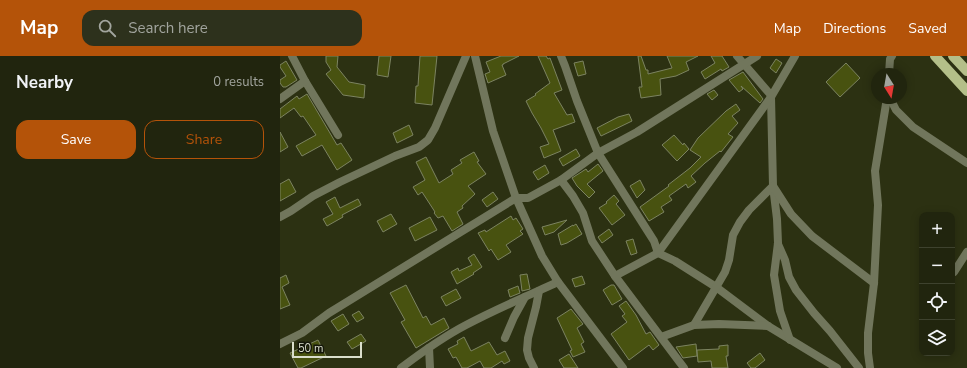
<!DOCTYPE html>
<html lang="en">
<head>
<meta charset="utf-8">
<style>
  body { margin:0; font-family:"Nunito Sans",sans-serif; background:#2d311c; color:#f1f3f6 }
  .controls { position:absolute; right:12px; bottom:12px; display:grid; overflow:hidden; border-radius:8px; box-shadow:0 2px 10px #0003 }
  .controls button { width:36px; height:36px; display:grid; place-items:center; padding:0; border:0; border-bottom:1px solid #3e422e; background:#21250e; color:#f1f3f6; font:20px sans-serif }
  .compass { position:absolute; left:591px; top:12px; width:36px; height:36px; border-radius:50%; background:#21250e; box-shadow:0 2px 10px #0003; rotate:169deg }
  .scale { position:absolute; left:12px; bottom:10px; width:70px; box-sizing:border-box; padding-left:4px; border:2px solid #dadecc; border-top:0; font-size:11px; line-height:14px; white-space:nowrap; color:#dadecc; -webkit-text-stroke:3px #15170a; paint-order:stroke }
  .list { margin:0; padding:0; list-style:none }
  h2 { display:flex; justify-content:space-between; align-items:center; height:52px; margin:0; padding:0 16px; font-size:17px }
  h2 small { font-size:13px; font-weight:400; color:#a2a59e }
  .actions { display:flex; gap:8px; padding:12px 16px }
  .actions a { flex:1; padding:9px 0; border:1px solid #b45309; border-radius:12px; text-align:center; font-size:14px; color:#b45309 }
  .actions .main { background:#b45309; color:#fff }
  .icon { flex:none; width:22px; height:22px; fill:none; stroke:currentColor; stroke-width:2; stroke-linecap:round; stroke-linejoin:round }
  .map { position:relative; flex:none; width:687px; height:312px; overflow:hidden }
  header { display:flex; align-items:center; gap:24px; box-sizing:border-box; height:56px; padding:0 20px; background:#b45309; color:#fff }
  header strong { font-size:19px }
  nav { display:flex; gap:22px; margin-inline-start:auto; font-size:14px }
  .search { width:280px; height:36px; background:#2d311c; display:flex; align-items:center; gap:10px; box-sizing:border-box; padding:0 14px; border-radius:12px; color:#a2a59e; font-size:15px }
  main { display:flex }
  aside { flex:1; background:#21250e }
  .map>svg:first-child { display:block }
</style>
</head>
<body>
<header>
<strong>Map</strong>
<div class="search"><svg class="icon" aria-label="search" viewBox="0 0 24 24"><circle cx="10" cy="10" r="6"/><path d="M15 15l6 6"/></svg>Search here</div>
<nav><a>Map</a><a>Directions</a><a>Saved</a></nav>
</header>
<main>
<aside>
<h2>Nearby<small>0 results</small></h2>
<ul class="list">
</ul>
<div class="actions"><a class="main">Save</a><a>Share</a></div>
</aside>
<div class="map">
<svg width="687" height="312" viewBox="0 0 687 312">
  <rect width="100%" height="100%" fill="#2c3112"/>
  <!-- building -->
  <g fill="#485210" stroke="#7c8361">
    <path d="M46 0H58L57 11 69 26 85 29 84 42 63 39 46 18 51 14 46 6Z"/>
    <path d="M99 0H111L108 21 97 19Z"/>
    <path d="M140 0H157L152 49 135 47 136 30H138Z"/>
    <path d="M221 0H239L223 8V9H222L226 19 208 27 205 18 210 16 206 6Z"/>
    <path d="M258 0H266L268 3 270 2 282 34 274 37 287 59 292 58 295 66 273 74 281 95 264 102 260 91 269 88 261 72 252 57 246 45 256 39 255 38 270 27Z"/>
    <path d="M358 0H361L366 14H368V18L392 12 387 0H418L406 6 409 14 396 20 380 23 381 39 361 42 359 31H362Z"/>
    <path d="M431 0H442L449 11 442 15 441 13 425 23 421 16 435 7Z"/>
    <path d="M496 3 502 7 496 17 490 12Z"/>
    <path d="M6 5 17 24 6 31H3L0 27V24L6 20 0 11V9Z"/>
    <path d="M303 5 306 18 298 20 294 7Z"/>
    <path d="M566 7 580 22 560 41 546 26Z"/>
    <path d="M463 16 483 43 480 47 461 30 463 33 459 36 449 24Z"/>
    <path d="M434 34 438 39 432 44 427 38Z"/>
    <path d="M27 38 57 89 61 87 72 104 57 114 42 89 22 100 16 90 36 79 23 60 21 61 14 52 0 62V53L17 40 19 43Z"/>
    <path d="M456 48 460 54 452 60 458 67 448 78 453 81 441 96 440 95 425 107 411 120 416 126 408 132 406 128 389 140 392 144 381 151 384 156 369 165 360 151 389 130 388 129 410 112 421 101 410 94 418 82 446 55Z"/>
    <path d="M349 58 352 65 321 80 317 72 338 61Z"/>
    <path d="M129 69 133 79 117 87 113 77Z"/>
    <path d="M0 76 8 91 0 96Z"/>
    <path d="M394 79 403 89 404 87 409 93 397 105 382 89Z"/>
    <path d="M296 93 300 100 283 110 279 103Z"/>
    <path d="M194 96 199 105 197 106 206 118 188 130 195 138 182 150 183 152 177 156 183 168 172 175 163 160 158 162 154 157 155 156 142 136 138 139 133 131 145 124 136 106 146 101 159 127 173 118 171 114 182 107 180 104Z"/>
    <path d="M318 108 323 115 307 128 315 136 309 142 297 130 292 122 306 113 308 116Z"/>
    <path d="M265 109 269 117 258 124 253 116Z"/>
    <path d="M9 123 16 136 0 145V128Z"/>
    <path d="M360 124 365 134 357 142 350 130Z"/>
    <path d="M213 136 218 143 207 151 202 144Z"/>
    <path d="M334 139 339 145 336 148 345 159 332 169 319 152 327 147 326 146Z"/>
    <path d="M55 141 60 152 78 143 81 149 62 159 63 161 47 170 43 163 53 158 46 146Z"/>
    <path d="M111 158 117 168 103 176 97 165Z"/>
    <path d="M231 160 233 164 236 162 243 173 240 175 243 178 226 189 231 196 218 204 211 193 209 195 198 177 205 174 206 176Z"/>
    <path d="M150 161 157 174 135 185 129 172Z"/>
    <path d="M287 164 274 176 265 179 262 171Z"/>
    <path d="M296 168 302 178 287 187 281 189 278 178 293 169V170Z"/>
    <path d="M329 173 333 179 322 187 318 181Z"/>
    <path d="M353 183 357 197 351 199 346 185Z"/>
    <path d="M194 198 202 211 193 217 194 218 177 228 171 216 178 212 179 215 192 209 188 202Z"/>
    <path d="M247 218 250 233 242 235 240 219Z"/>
    <path d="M6 219 9 227 2 231 10 249 0 253V222Z"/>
    <path d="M302 220 305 228 295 231 292 223Z"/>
    <path d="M126 229 143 262 146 260 151 269 164 262 169 272 136 292 121 266 125 264 110 237Z"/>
    <path d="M331 229H334L342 243 332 249 323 234Z"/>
    <path d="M238 230 240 237 230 241 228 234Z"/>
    <path d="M176 233 181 242 166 250 161 241Z"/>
    <path d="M346 245 356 259 366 278 370 276 379 289 373 294 369 289 349 304 331 278 347 266 342 260 345 258 339 250Z"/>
    <path d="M291 253 303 268 297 272 304 286 301 288 305 296 293 301 290 295 292 294 277 262Z"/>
    <path d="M79 255 84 262 77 266 72 259Z"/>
    <path d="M63 258 69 268 58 275 51 265Z"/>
    <path d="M81 278 86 285 72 293 67 286Z"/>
    <path d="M184 281 191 295 209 286 217 299 225 295 230 305 224 308 222 305 211 312H204L200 305 187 312H182L176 301 173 302 168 293 178 288 177 285Z"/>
    <path d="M38 284 46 300 21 312H18L10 297Z"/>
    <path d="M416 288 417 300 403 302 396 291Z"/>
    <path d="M448 289V300H446L448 312H432L431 305 418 306 417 294 439 293V290Z"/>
    <path d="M480 297 485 304 475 312H471L467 307Z"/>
    <path d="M289 298 298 312H284L279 304Z"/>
  </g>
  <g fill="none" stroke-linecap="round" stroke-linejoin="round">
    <!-- minor -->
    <g stroke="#71765c" stroke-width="8">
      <path d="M12 0 25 25 58 79"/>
      <path d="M195 0 213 75 236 142 262 200 278 226 343 312"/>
      <path d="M281 0 285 10 297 45 318 97 374 185 378 197 395 205 436 231 488 270 557 312"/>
      <path d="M457 0 490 38 491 41 493 130 497 163 498 187 494 219 500 255 510 284"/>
      <path d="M609 18 610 3 612 0"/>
      <path d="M610 42 616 54 633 71 687 107"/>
      <path d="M0 43 25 25"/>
      <path d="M281 124 293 140 303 157 312 185 335 220 404 312"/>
      <path d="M0 161 11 155 33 140 60 126 115 100 139 91 148 84 155 72 186 0"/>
      <path d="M498 188 505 204 509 221 516 234 534 257 550 275 579 312"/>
      <path d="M674 216 687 196"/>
      <path d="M335 220 378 197 491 41 515 0"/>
      <path d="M414 269 439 268 488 270"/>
      <path d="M381 281 414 269 445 216 449 204 453 179 460 166 469 154 493 130 511 158 532 180 594 227"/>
      <path d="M225 282 234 261 245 241"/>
      <path d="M0 288 22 277 49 257 236 142H248L281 124 318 97 357 76 477 0"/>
      <path d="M149 292 150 312"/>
      <path d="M121 312C142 296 163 281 186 269 216 253 247 240 278 226"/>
      <path d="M254 312 249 302 247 294 248 282 256 251 259 235"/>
      <path d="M590 312 588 297V277L594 227 598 149 595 115 607 42"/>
    </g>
    <!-- primary -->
    <g stroke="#b4bf89" stroke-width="10">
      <path d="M655 0 687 35"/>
      <path d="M673 0 687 15"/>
    </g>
  </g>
</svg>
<div class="controls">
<button>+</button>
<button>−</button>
<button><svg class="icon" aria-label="locate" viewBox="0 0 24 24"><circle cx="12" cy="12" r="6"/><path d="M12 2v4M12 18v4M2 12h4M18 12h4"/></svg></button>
<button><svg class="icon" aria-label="layers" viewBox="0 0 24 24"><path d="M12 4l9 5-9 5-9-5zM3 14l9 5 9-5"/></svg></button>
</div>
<svg class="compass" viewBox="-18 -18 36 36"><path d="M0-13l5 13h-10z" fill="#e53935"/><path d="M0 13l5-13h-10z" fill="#a2a59e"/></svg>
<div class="scale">50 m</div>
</div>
</main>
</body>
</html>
